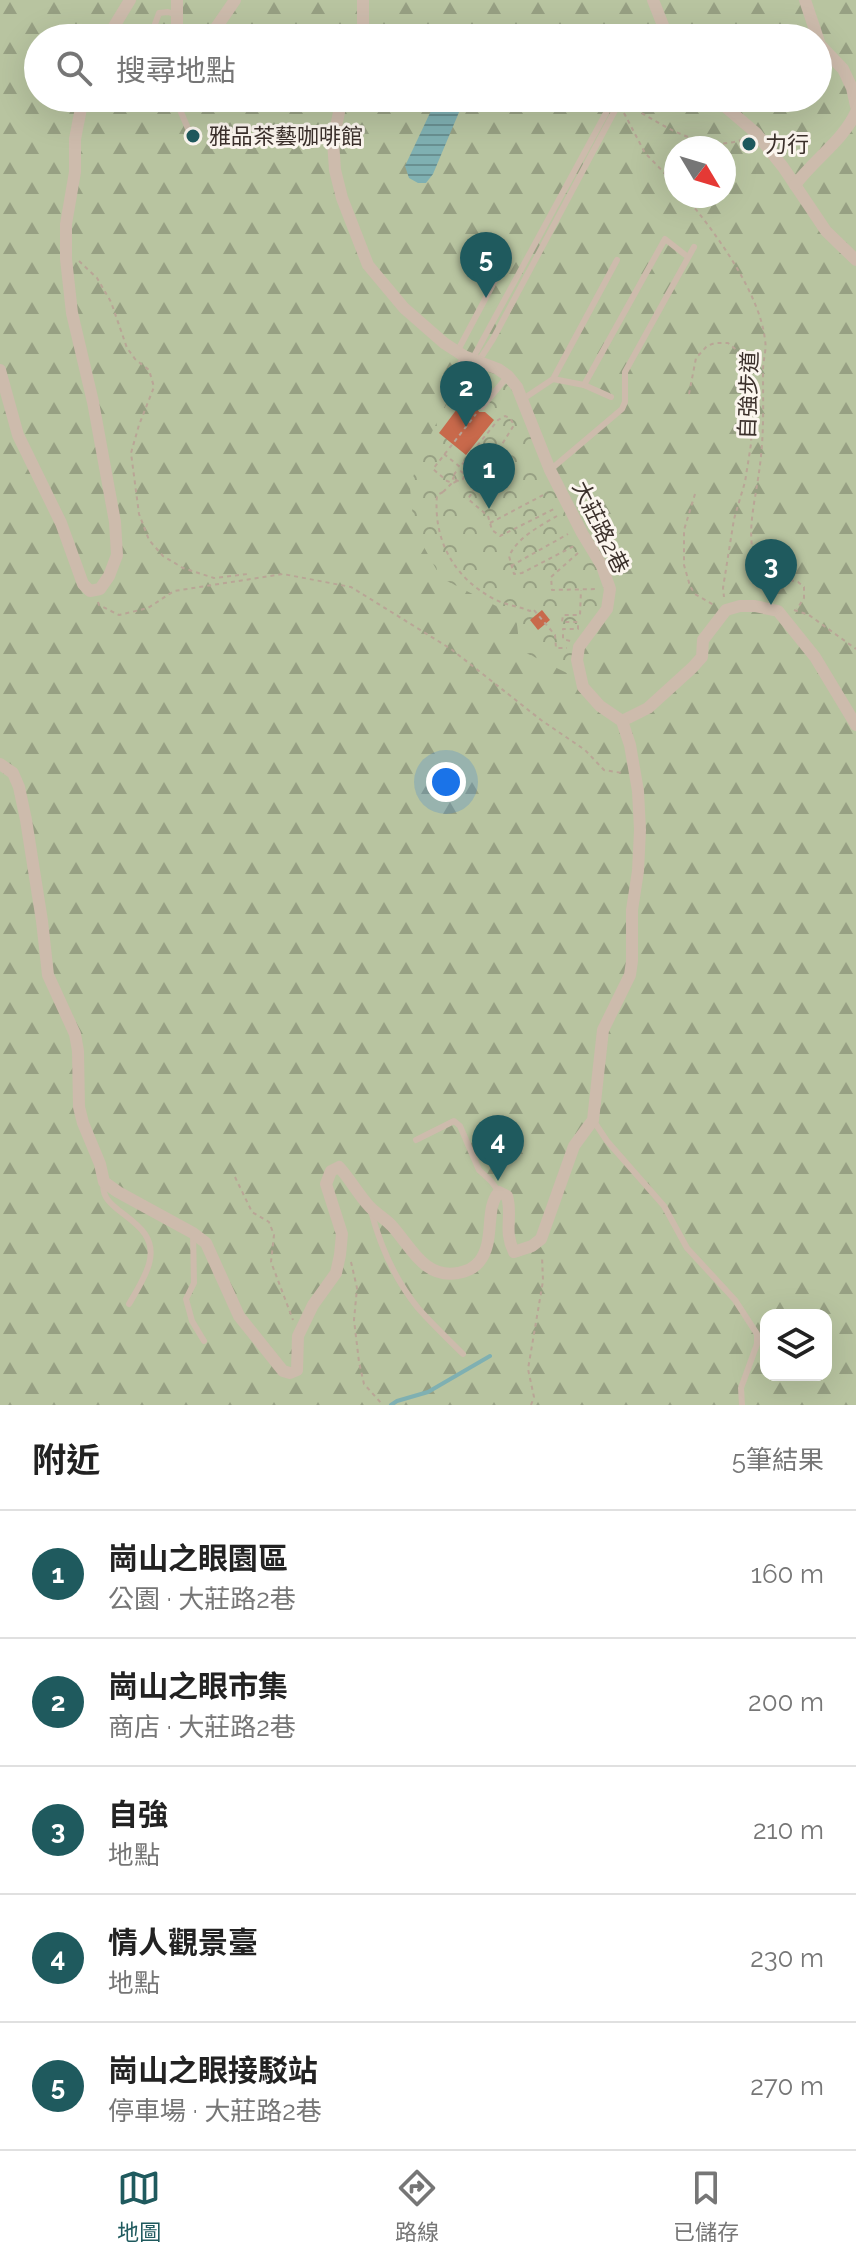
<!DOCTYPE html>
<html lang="zh-TW">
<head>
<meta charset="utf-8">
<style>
  body { margin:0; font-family:Raleway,"Noto Sans TC",sans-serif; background:#f2f2f2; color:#222 }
  .controls { position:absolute; right:24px; bottom:24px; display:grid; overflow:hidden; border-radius:16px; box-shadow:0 8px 32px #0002 }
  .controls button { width:72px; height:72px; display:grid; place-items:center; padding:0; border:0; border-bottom:2px solid #e0e0e0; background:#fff; color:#222; font:40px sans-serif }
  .compass { position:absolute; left:664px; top:136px; width:72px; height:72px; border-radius:50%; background:#fff; box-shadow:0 8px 32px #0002; rotate:128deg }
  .you { position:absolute; left:446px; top:782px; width:28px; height:28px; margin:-20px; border:6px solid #fff; border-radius:50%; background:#1a73e8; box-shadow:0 0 0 12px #1a73e833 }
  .badge { display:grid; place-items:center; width:52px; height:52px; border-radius:50%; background:#1f5a5e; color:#fff; font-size:26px; font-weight:700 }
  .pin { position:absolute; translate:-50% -66px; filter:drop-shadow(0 2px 4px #0008) }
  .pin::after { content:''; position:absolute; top:42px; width:28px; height:24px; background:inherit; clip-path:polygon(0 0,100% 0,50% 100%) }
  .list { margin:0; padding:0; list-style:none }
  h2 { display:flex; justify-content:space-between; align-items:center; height:104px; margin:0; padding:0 32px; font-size:34px }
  h2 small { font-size:26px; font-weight:400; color:#767676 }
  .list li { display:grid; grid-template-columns:52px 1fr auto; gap:24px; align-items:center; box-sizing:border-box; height:128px; padding:0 32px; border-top:2px solid #e0e0e0 }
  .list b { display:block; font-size:30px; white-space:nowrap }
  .list p { margin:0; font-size:26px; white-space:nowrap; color:#767676 }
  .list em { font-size:26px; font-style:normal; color:#767676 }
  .icon { flex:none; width:44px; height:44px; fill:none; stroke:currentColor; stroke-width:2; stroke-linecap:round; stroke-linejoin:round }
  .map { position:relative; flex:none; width:856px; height:1405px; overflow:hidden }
  .search { position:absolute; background:#fff; box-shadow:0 8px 32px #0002; left:24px; right:24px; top:24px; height:88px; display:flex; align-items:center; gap:20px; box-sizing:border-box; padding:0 28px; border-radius:44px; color:#767676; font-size:30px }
  .sheet { height:744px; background:#fff }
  nav { display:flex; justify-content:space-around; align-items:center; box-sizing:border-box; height:112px; border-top:2px solid #e0e0e0; background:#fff; font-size:22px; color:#767676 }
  nav a { display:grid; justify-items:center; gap:4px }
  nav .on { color:#1f5a5e }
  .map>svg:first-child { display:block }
</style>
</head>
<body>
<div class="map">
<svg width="856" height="1405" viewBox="0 0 856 1405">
  <defs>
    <pattern id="forest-firs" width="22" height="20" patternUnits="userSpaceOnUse" patternTransform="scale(2)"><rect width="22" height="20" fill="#b8c4a0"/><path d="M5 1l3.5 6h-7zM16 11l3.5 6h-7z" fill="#97a083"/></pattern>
    <pattern id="park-crowns" width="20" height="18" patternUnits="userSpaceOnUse" patternTransform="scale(2)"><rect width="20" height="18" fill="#b8c4a0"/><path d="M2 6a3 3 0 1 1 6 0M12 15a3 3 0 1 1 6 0" fill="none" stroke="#97a083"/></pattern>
    <pattern id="water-rules" width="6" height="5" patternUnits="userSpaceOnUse" patternTransform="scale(2)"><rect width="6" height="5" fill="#7fb0b2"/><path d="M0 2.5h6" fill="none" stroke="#699091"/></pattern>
  </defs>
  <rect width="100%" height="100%" fill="#f4ebe1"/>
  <!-- forest -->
  <path fill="url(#forest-firs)" fill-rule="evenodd" d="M0 0H856V1405H0ZM38 38H818V98H38ZM676 148H724V196H676ZM766 1315H826V1375H766Z"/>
  <!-- park -->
  <path fill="url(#park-crowns)" d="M466 364 500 376 514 393 606 588 605 603 580 638 575 677 520 650 516 616 441 578 414 529 410 488 418 460Z"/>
  <!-- water -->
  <path fill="url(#water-rules)" d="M437 98H465L433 174 426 183H418L409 178 405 166Z"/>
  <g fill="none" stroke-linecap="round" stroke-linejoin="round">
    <!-- stream -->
    <path stroke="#7fb0b2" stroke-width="4" d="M391 1405 397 1401 428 1392 490 1356"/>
  </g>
  <!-- building -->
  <g fill="#c8694b">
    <path d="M466 397 476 406 479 412H485L494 420 466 455 439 433Z"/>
    <path d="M542 610 550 620 538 630 530 620Z"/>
  </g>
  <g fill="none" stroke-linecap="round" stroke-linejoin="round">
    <!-- path -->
    <g stroke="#b9a596" stroke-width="2" stroke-dasharray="4 4" stroke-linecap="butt">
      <path d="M628 105C661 124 704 155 744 139"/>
      <path d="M624 113 645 153 676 185"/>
      <path d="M685 196C715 232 760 293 765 340 767 349 763 360 763 370 763 399 764 427 761 456 755 515 737 544 773 598"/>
      <path d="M79 261 97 278 111 302 127 348 135 359 149 370 154 387 139 425 131 453 139 514 149 540 163 556 183 568 214 578 248 574"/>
      <path d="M475 373 450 403 454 406 465 393 475 401"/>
      <path d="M689 394 696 358 707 346 715 343H728L739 352 749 371 753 401 751 444 745 482 734 519 723 588 724 597"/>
      <path d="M444 454 460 467 498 420 505 416 510 418 514 425 468 499 488 516 492 530 500 536 554 509"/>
      <circle cx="459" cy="476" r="5"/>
      <path d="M457 481 453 483 447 481 433 469 476 414"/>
      <path d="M443 492 437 495C433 540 454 578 494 599 505 605 518 606 530 611L533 609 555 635 556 648H567"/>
      <path d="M695 494 684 530V565L690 586 695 594 714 605"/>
      <path d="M557 516C540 526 518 537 509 556L514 574 522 573 574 546"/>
      <path d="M490 523 547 493"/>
      <path d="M578 553 551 577 552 590 597 589"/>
      <path d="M511 566 568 534"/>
      <path d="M768 589H772L790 580 798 582 804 587V598L797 609"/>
      <path d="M98 602 99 605 119 615 148 608 174 591 283 574 351 587 451 649 541 720 585 750 604 770 622 773"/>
      <path d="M794 610 809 615 856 649"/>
      <path d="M570 641 563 639V629H578V622H562L563 615H580L581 590"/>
      <path d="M235 1177 252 1212 269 1222 274 1235 271 1262 293 1320"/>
      <path d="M351 1262 357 1288 354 1320 359 1362 364 1384 382 1404"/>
      <path d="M531 1405 534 1397 528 1369 543 1281 542 1256"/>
    </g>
    <!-- service -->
    <g stroke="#cdbbac" stroke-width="6">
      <path d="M150 38 159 13 168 12 177 15"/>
      <path d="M175 98 189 131"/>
      <path d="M457 352 509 254"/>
      <path d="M473 358 613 100 620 101"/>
      <path d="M478 362 493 339 620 101"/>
      <path d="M553 379 617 260"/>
      <path d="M449 384 464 356"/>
      <path d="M584 385 665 239 688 257"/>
      <path d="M523 399 553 379 584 385 611 397"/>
      <path d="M482 407 508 376"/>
      <path d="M550 470 622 409 625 402V372L694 247"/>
      <path d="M593 1120 607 1141 664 1206 687 1248 735 1300 757 1334V1344L741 1388 742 1405"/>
      <path d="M416 1140 454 1121 460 1126 479 1170 491 1181 499 1192"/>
      <path d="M104 1182C96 1214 162 1218 149 1264 145 1278 136 1292 129 1304"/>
      <path d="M371 1211C380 1245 396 1281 418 1308 432 1324 448 1339 463 1354"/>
      <path d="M193 1233 194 1283 186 1299 192 1321 204 1341"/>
    </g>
    <!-- minor -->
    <g stroke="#cdbbac" stroke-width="12">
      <path d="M177 0V38"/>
      <path d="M363 0V38"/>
      <path d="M653 0 668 38"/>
      <path d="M805 0 820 45 843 69 852 88 856 106"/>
      <path d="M107 38 130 0"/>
      <path d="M209 38 235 0"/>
      <path d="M715 98 756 133 783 167 826 231 856 260"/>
      <path d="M795 185C814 159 843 141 856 112"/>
      <path d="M0 370 18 435 61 523 83 584 90 591 100 589 109 576 117 555 115 522 93 402 72 313 66 259V224L75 172V139L83 98"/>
      <path d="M622 721 648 708 692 668 702 657 703 640 726 610 740 606H755L778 611 815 657 856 725"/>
      <path d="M0 764 13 773 19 787 26 820 42 921 48 975 75 1034 78 1051 79 1107 83 1123 100 1164 104 1182 118 1192 193 1233 206 1243 239 1316 283 1371 290 1373 297 1370 298 1336 313 1305 336 1273 340 1255 342 1234 326 1184 331 1171 339 1167C350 1179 358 1194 369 1206 376 1214 386 1219 392 1226 411 1247 424 1279 458 1273 467 1271 473 1269 479 1262 496 1241 484 1209 499 1192L507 1196C513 1217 503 1230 514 1252L532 1246 541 1239 574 1146 593 1120 603 1030 630 975 632 961V910L638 871 640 830 638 791 630 745 622 721 600 706 583 687 577 660 579 647 607 609 610 589 602 566 582 533 550 470 517 387 508 376 498 369 464 356 444 343 404 308 368 265 342 198 335 170 333 141 342 98"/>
    </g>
    <!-- path-bridge -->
    <path stroke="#b9a596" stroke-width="2" stroke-dasharray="4 4" stroke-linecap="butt" d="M443 492 451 484 454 476"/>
  </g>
  <!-- markers -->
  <g fill="#1f5a5e" stroke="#fbf5ee" stroke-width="3">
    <circle cx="193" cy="136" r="8"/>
    <circle cx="749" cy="144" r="8"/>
  </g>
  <g text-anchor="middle" stroke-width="6" stroke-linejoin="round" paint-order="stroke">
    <!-- poi labels -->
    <g font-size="22" fill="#3b302b" stroke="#fbf5ee" text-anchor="start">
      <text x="209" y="144">雅品茶藝咖啡館</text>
      <text x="765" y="152">力行</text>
    </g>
    <!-- street labels -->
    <g font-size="22" fill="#3b302b" stroke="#fbf5ee">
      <text transform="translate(748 395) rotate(-88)" y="8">自強步道</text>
      <text transform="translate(601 527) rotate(64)" y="8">大莊路2巷</text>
    </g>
  </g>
</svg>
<div class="controls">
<button><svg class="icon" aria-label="layers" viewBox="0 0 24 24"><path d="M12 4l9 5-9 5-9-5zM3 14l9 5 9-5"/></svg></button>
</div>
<svg class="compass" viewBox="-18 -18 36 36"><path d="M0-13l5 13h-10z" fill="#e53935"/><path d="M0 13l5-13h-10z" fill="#767676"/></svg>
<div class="you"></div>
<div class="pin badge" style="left:489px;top:509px">1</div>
<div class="pin badge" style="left:466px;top:427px">2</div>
<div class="pin badge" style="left:771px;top:605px">3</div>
<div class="pin badge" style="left:498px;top:1181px">4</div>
<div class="pin badge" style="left:486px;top:298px">5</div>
<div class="search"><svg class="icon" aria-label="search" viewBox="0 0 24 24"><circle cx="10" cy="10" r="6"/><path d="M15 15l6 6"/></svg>搜尋地點</div>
</div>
<section class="sheet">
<h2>附近<small>5筆結果</small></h2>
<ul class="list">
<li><span class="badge">1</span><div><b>崗山之眼園區</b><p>公園 · 大莊路2巷</p></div><em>160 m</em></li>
<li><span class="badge">2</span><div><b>崗山之眼市集</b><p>商店 · 大莊路2巷</p></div><em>200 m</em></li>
<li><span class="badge">3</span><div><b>自強</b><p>地點</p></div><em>210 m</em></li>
<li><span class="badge">4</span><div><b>情人觀景臺</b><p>地點</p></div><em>230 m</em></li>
<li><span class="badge">5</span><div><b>崗山之眼接駁站</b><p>停車場 · 大莊路2巷</p></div><em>270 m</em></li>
</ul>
</section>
<nav>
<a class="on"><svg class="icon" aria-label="map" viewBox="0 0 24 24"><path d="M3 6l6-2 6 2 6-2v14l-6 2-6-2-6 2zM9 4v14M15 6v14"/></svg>地圖</a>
<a><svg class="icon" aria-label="directions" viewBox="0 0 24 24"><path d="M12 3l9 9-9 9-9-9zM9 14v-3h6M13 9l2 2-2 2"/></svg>路線</a>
<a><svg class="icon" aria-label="saved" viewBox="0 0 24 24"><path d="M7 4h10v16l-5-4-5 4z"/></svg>已儲存</a>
</nav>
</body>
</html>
